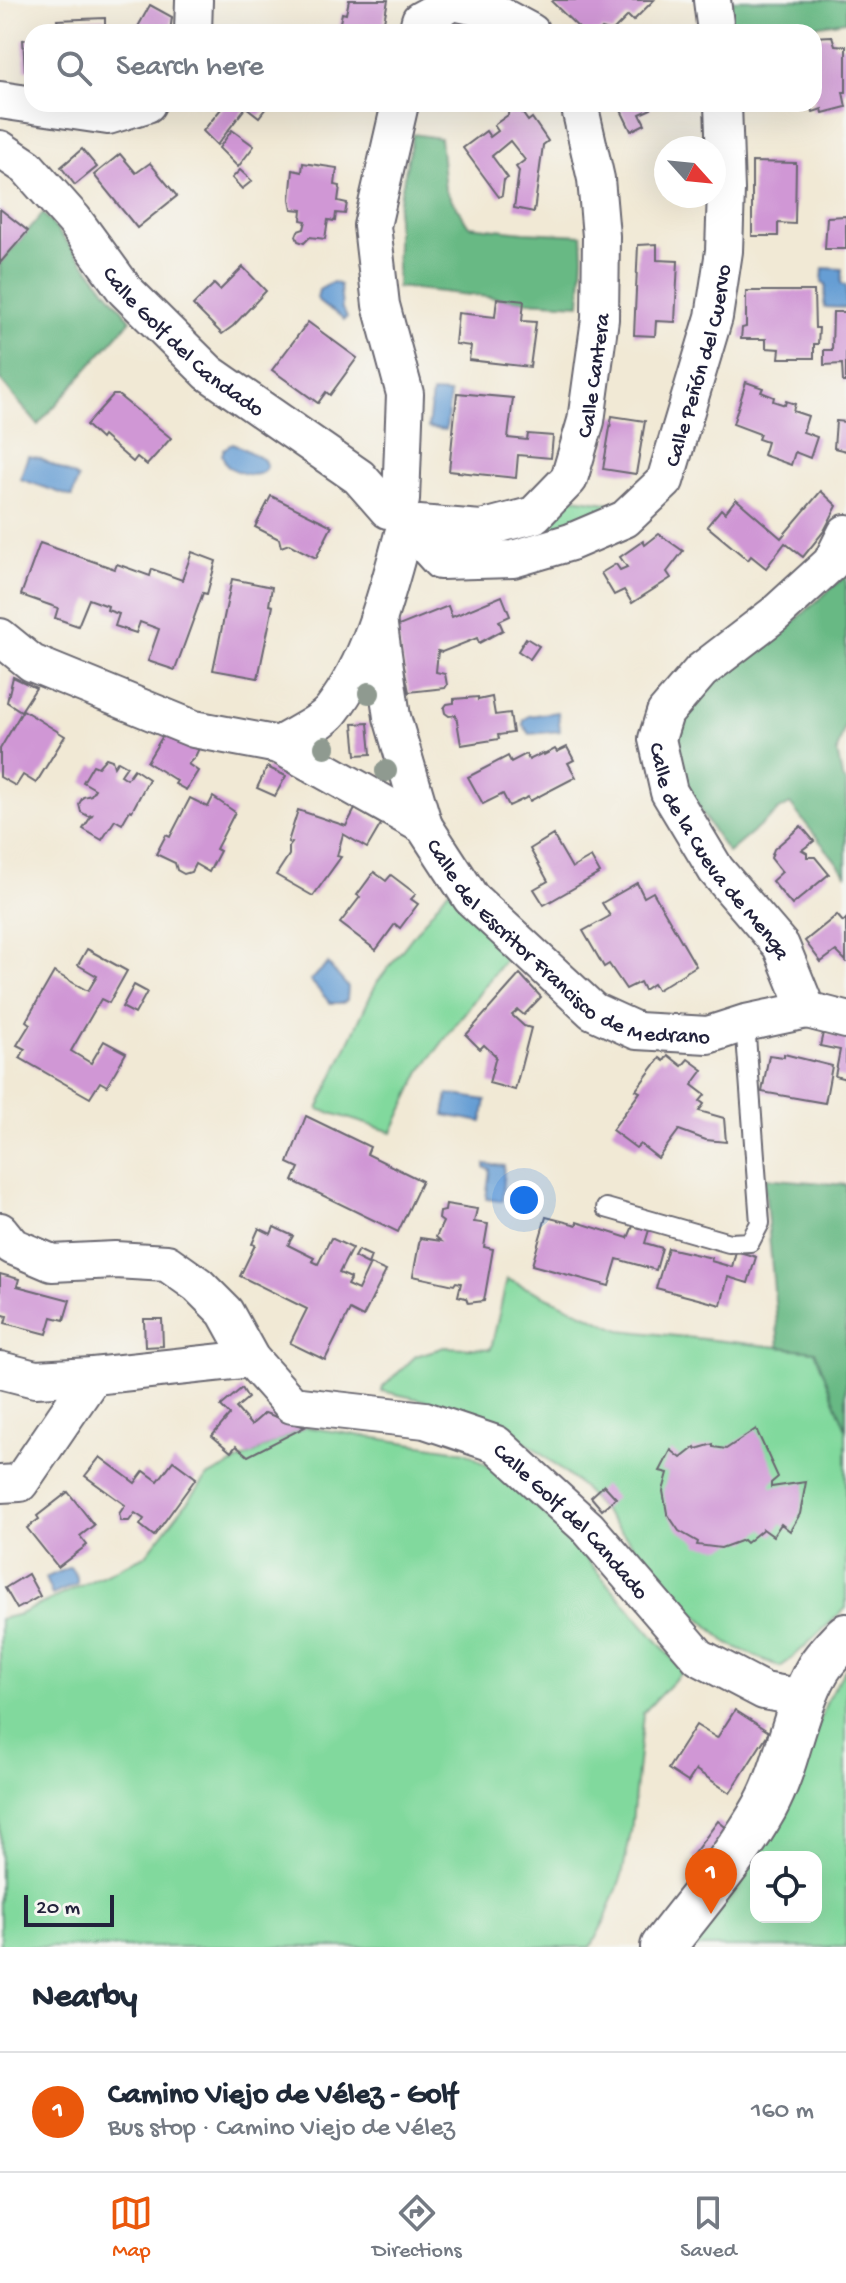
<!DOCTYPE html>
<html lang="en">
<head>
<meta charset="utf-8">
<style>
  body { margin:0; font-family:"Gochi Hand",sans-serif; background:#f6f6f7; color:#1f2937 }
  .controls { position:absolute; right:24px; bottom:24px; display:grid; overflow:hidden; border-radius:16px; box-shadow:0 8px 32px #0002 }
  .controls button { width:72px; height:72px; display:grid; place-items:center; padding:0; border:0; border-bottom:2px solid #e0e1e3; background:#fff; color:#1f2937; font:40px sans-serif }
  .compass { position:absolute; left:654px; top:136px; width:72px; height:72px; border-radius:50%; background:#fff; box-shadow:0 8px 32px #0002; rotate:117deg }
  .scale { position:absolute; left:24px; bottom:20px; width:90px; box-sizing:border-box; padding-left:8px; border:4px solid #22223b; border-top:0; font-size:22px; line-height:28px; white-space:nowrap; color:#22223b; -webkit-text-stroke:6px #f6f6f2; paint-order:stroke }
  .you { position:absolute; left:524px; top:1200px; width:28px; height:28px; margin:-20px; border:6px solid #fff; border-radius:50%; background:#1a73e8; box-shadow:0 0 0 12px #1a73e833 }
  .badge { display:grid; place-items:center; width:52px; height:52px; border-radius:50%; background:#ea580c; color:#fff; font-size:26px; font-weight:700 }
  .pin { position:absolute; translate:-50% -66px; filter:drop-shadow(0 2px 4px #0008) }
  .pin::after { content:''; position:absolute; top:42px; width:28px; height:24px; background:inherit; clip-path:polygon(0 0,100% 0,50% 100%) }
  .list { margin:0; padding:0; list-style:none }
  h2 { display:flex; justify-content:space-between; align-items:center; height:104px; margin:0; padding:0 32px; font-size:34px }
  h2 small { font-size:26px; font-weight:400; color:#747a83 }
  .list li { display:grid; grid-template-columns:52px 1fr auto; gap:24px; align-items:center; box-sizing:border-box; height:120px; padding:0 32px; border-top:2px solid #e0e1e3 }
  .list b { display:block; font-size:30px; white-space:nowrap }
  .list p { margin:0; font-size:26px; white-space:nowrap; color:#747a83 }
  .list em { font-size:26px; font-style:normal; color:#747a83 }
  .icon { flex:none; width:44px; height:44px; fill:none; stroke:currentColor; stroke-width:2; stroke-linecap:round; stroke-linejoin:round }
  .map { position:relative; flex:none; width:846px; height:1947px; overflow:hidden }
  .search { position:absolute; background:#fff; box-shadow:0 8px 32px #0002; left:24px; right:24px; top:24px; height:88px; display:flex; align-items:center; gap:20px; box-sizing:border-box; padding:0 28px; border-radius:24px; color:#747a83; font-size:30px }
  .sheet { height:224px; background:#fff }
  nav { display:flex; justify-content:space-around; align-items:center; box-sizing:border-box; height:112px; border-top:2px solid #e0e1e3; background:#fff; font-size:22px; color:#747a83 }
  nav a { display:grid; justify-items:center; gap:4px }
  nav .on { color:#ea580c }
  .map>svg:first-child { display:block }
</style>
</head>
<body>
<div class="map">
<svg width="846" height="1947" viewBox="0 0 846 1947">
  <rect width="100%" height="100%" fill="#f6f6f2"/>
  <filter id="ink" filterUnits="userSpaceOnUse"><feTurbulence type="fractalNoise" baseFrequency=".0125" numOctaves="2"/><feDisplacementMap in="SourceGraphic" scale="16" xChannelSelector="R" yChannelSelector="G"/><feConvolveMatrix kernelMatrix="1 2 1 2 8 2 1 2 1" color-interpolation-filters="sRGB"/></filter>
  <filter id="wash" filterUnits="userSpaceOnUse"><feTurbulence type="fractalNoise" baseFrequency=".006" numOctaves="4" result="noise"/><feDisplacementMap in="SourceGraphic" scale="32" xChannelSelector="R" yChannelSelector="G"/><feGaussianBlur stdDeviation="1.8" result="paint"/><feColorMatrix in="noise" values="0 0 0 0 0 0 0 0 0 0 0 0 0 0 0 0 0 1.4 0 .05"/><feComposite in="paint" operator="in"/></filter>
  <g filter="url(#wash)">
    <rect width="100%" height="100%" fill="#f1e9d5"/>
    <!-- green -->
    <g fill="#81d99d" stroke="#527e6c" stroke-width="2" fill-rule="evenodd">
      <path d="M573 498 614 504 606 510 532 541 495 543Z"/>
      <path d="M449 889 508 955 421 1071 392 1132 318 1109 376 984Z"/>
      <path d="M507 1279 620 1330 815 1351 846 1429V1608L790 1660 780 1667 728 1644 688 1607 582 1487 534 1448 477 1412 382 1391 383 1387 416 1356 444 1347 491 1349Z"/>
      <path d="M305 1427 466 1452 508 1479 564 1533 683 1671 643 1713 631 1832 622 1875 605 1920 591 1947H0V1619L20 1614 145 1556 207 1477Z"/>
      <path d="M846 1668V1947H690L789 1806 828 1698ZM756 1857H816V1917H756Z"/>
    </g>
    <!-- forest -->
    <g fill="#68b984" stroke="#456e60" stroke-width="2">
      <path d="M723 0H846V21L776 32H728Z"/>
      <path d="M413 134 440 138 445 190 469 226 524 232 582 235 583 257 580 304 524 301 397 287V212Z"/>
      <path d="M43 213 131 320 38 425 0 380V263Z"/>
      <path d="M846 575V722L837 751 842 777 846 782V874L790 804 778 811 728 853C700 811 677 781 675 729L717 676 776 638Z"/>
      <path d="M764 1178 846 1185V1429L815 1351 779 1347Z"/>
    </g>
    <!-- water -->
    <g fill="#669ed4" stroke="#446088" stroke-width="2">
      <path d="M823 268 842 269 841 284 846 285V308L824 307 826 284 822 283Z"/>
      <path d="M333 282 340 285 342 309 347 317 344 320C336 309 321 309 317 298L319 290Z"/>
      <path d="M432 393 450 394 446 430 428 428Z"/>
      <path d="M233 443 264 460 267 467C259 481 239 473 227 466L222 455 224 449Z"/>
      <path d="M28 456 39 458 75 476 78 479 72 497 20 479Z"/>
      <path d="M558 712 560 731 530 734 523 725 524 720 529 716Z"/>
      <path d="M328 964 348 987 347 1000 343 1003H330L310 980Z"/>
      <path d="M448 1094 486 1100 482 1122 444 1115Z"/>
      <path d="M485 1164 504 1166 502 1201 486 1199 490 1169 485 1168Z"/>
      <path d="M70 1567 77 1577V1584L52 1595 45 1578Z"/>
    </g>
    <g id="blocks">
      <!-- building -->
      <g fill="#d097d5">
        <path d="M349 0H388L382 32H338L342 13 346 14Z"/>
        <path d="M554 0H654L633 21 628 16 612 32 602 29 599 32H583L552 2Z"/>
        <path d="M150 5 172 17 170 32H135Z"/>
        <path d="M105 18V32H37V28L58 27 57 20Z"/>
        <path d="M832 36 835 45 846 46V92H843L846 107 823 113 822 109 813 112 811 104H814V37Z"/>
        <path d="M32 39V70H25L23 40Z"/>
        <path d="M225 104H269L259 117 246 107 217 145 203 131Z"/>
        <path d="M618 104H648L651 109 640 114 645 124 631 131Z"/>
        <path d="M509 106 518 107 528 121 532 118 548 141 543 145 534 212 514 208 519 171 516 167 525 160 510 141 492 156 508 178 504 180 502 195 499 197 463 148 486 131 490 137 498 131 494 125 508 115Z"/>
        <path d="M232 130 254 146 238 167 219 148Z"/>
        <path d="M82 149 97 167 75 185 61 167Z"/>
        <path d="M120 154 136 173 150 163 177 196 137 228 94 175Z"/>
        <path d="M752 162 796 163 795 224 778 223V236H752Z"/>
        <path d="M303 163 337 168 335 185 340 186 338 201 347 203 345 214 336 213 335 221 328 220 325 239 310 237 304 243 298 241 296 236 298 231 304 229 306 221 301 220 302 210 292 209 290 199 293 170 302 172Z"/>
        <path d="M240 170 252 181 242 189 232 178Z"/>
        <path d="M0 209 28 231 0 263Z"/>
        <path d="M846 216V249H825L827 217Z"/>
        <path d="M657 244V260L678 261 675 322 656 321 655 336 634 335 638 245Z"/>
        <path d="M243 267 266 291 233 326 222 334 193 305 214 284 220 290Z"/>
        <path d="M746 291H814L815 328H819L818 344H814V358H779L780 349 766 348V339H741L742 328 746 327Z"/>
        <path d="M497 298 524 301 522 321 536 322 530 367 469 360 471 346 455 344 458 313 495 317Z"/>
        <path d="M833 312H846V382H843L842 364 824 365V350H832Z"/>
        <path d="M308 322 357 358 330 395 326 392 318 403 272 370Z"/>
        <path d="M746 382 763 388 761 392 774 397 773 401 785 405 786 401 795 404 793 411 808 416 803 432 817 437 810 458 795 452 791 465 763 455 767 442 758 439 760 434 733 424Z"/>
        <path d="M457 393 513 398 508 438 527 440 528 434 553 436 551 458 518 455 516 478 449 471Z"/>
        <path d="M113 395H118L171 438 147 465 137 457 133 462 103 436 101 439 86 425Z"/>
        <path d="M612 416 645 421 636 474 603 469Z"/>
        <path d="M836 421 846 422V451L834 448Z"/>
        <path d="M821 491 837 506 824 531 803 557 785 543 766 568 751 556 748 560 707 526 721 509 725 513 736 499 781 538Z"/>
        <path d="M271 496 332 526 316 558 289 544 281 547 279 539 255 527Z"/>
        <path d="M659 534 683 551 667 572 671 578 632 603 624 590 614 595 601 573 616 564 620 570 627 567 620 557 643 541 645 545Z"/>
        <path d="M40 543 115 569 117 564 150 576 152 569 182 580 192 552 216 561 207 594 203 593 175 670 148 661 159 629 140 622 136 633 115 626 119 614 107 610 108 606 89 599 78 626 55 618 58 608 21 595Z"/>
        <path d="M232 579 272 587 269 605 273 606 258 678 213 670Z"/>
        <path d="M502 596 510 616 499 621 503 630 479 643 477 638 442 652 438 651 436 672 445 674 447 685 445 688 409 692 396 627 448 606 452 617Z"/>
        <path d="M526 638 539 646 530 659 518 651Z"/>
        <path d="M13 677 36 688 21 711 7 702Z"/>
        <path d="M478 697V700L492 697 495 715 510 713 513 733 498 735 499 739 461 745 456 715 449 716 445 713 444 708 447 704 454 703V699Z"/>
        <path d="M23 710 65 736 36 783 23 775 16 786 0 777V749Z"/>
        <path d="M368 723 371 754 356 755 353 724Z"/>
        <path d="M164 734 200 746 195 757 188 764 198 771 186 790 175 784 177 781 147 762Z"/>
        <path d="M567 747 574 760 568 763 576 777 530 801 528 797 509 806 503 794 483 804 468 777 508 756 511 762 526 754 529 760 543 753 544 755 555 749 557 752Z"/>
        <path d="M106 758 112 760 114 767 118 761 127 766 121 775 127 779 134 769 149 779 132 811 130 810 122 824 115 820 102 840 83 829 92 815 88 816 81 812 79 804 83 797 91 795 95 789 83 782 93 765 98 767Z"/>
        <path d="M267 767 286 776 275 796 257 788Z"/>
        <path d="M213 797 235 812 216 849 220 851 209 872 195 864 191 872 184 874 177 870 175 863 156 854 166 835 170 837 190 798 208 807Z"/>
        <path d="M355 809 381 824 367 848 343 834 337 856 341 857 313 896 276 875 289 855V847L292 843 288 842 298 810 346 826Z"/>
        <path d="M801 826 814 841 802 850 807 853V857H815L829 874 792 905 772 881 782 872 771 858 774 849Z"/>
        <path d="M553 835 572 868 591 857 600 873 544 905 534 889 548 881 530 849Z"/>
        <path d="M374 872 386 881 391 875 416 894 411 899 418 904 400 928 395 924 376 950 340 923 360 897 357 895Z"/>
        <path d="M637 883 644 897 653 892 696 966 657 990 653 984 644 990 640 982 626 989 609 964 604 967 583 931 610 916 602 903Z"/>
        <path d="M837 915 843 922 846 919V961L836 951 821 962 805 941Z"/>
        <path d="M87 949 127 971 109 1003 101 999 71 1051 91 1063 104 1041 126 1053 107 1086 100 1082 90 1098 20 1058 25 1049 17 1045 30 1024 26 1021 54 972 88 991 97 976 78 965Z"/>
        <path d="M520 974 541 997 524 1015 518 1010 512 1015 524 1026 531 1028 515 1090 489 1083 496 1056 484 1045 480 1049 466 1035Z"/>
        <path d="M134 985 147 992 135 1014 122 1007Z"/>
        <path d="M823 1033 846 1037V1079L835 1076 840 1050 820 1046Z"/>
        <path d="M784 1054 832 1066 825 1103 762 1092 769 1055 784 1057Z"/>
        <path d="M668 1055 682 1066 688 1059 703 1070 692 1085 705 1095 700 1101 704 1104 699 1111 724 1118 726 1142 706 1140 679 1130 658 1158 640 1144 636 1148 612 1130 640 1092 636 1090 660 1058 664 1061Z"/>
        <path d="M306 1116 370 1147 367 1154 422 1181 398 1232 293 1181 299 1168 288 1163Z"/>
        <path d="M446 1204 477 1209 474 1222 488 1224 484 1247 493 1249 484 1301 468 1303 466 1298 458 1296 461 1283 456 1282 454 1285 413 1276 420 1238 441 1241 436 1237 443 1222 439 1219 440 1212 445 1211Z"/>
        <path d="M546 1217 577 1225V1222L628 1238 633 1226 649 1230 645 1243 662 1248 656 1270 617 1259 609 1286 532 1265Z"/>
        <path d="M274 1227 293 1236 288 1245 314 1258 312 1261 318 1264 331 1238 352 1248 339 1273 351 1278 347 1285 358 1290 370 1264 386 1271 363 1317 350 1310 325 1360 290 1343 307 1309 240 1276 255 1245 252 1244 259 1228 271 1234Z"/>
        <path d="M668 1248 712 1258 711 1261 732 1267 736 1251 756 1257 748 1283 728 1277 721 1305 656 1288Z"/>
        <path d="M358 1250 371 1256 368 1264 354 1257Z"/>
        <path d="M0 1274 19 1279 17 1286 70 1300 64 1320 52 1317 47 1334 5 1323 7 1316 0 1314Z"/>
        <path d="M144 1319H162L163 1346 145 1347Z"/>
        <path d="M242 1388 248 1398 236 1408 251 1425 265 1413 305 1427 248 1456 236 1446 231 1452 212 1436 230 1415 221 1406Z"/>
        <path d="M756 1429 778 1477 771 1483V1487L806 1482 800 1514 790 1531 781 1524 773 1536 763 1529 746 1543 743 1540 721 1548 697 1545 698 1542 679 1531 667 1513 663 1491 668 1473 660 1471 671 1450 681 1458 695 1447 696 1449 713 1444V1447L726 1449Z"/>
        <path d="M100 1457 135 1483 144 1471 158 1481 173 1461 196 1478 154 1536 140 1525 144 1519 135 1513 129 1521H121L119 1514 125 1505 85 1476Z"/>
        <path d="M604 1485 616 1498 602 1510 591 1497Z"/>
        <path d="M68 1492 94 1525 80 1536 87 1545 58 1567 27 1528 39 1519 37 1516Z"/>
        <path d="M28 1574 40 1596 17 1609 5 1588Z"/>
        <path d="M735 1710 769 1732 730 1793 696 1770 688 1782 668 1769 696 1725 717 1738Z"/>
        <path d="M718 1821 729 1830 702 1864 692 1856Z"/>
      </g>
    </g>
  </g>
  <g filter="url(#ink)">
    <use href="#blocks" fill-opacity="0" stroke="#6a6871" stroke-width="2"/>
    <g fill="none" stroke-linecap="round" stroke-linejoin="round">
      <!-- lane casing -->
      <g stroke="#6a6871" stroke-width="22">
        <path id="lane" d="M606 1208 729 1243 750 1242 760 1223 745 1023"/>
      </g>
      <!-- street casing -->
      <g stroke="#6a6871" stroke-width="40">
        <g id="street">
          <path d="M712 0 716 32"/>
          <path d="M193 32 194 0"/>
          <path d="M417 32 420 20 453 2 490 10 531 32"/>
          <path d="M0 100 108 116 147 104"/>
          <path d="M400 104 372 226 381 305 405 394 401 500"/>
          <path id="s1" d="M0 149 27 167 74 220 125 290 209 373 359 477 388 510"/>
          <path id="s2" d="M419 524 481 529 534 515 569 479 586 421 600 319 601 236 596 179 579 104"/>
          <path id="s3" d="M413 531 440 561 513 559 571 542 625 519 665 481 714 317 724 251 726 190 723 104"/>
          <path id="s4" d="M846 533 831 563 775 614 701 671 665 713 657 739 669 792 716 870 781 946 807 1010 846 1020"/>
          <path d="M378 619 392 717 424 826"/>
          <path id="s5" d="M0 637 32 663 194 729 279 745 424 826 471 898 593 1011 637 1031 708 1035 745 1023 807 1010"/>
          <path d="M279 745C294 735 319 725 331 711 370 661 387 594 403 534"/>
          <path id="s6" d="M0 1231 12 1246 52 1263 115 1260 167 1263 198 1285 225 1312 251 1359 292 1405 425 1420 496 1444 588 1528 699 1657 764 1691 803 1698"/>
          <path d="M0 1370 35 1379 93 1376 251 1359"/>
          <path d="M0 1484 20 1483 93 1376"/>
        </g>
      </g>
      <!-- secondary casing -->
      <g stroke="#6a6871" stroke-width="48">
        <path id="secondary" d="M663 1947C697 1902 737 1857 765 1807 789 1763 793 1712 818 1669 825 1657 837 1646 846 1636"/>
      </g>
      <!-- lane -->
      <use href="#lane" stroke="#fff" stroke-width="18"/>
      <!-- street -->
      <use href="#street" stroke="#fff" stroke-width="36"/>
      <!-- secondary -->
      <use href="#secondary" stroke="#fff" stroke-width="44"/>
    </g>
    <!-- trees -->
    <g fill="#8f9a90">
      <circle cx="369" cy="693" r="11"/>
      <circle cx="325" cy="747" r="11"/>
      <circle cx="386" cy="771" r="11"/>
    </g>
  </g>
  <g text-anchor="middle" stroke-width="8" stroke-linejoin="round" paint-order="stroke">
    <!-- street labels -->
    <g font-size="22" fill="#22223b" stroke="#f6f6f2">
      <text dy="8" stroke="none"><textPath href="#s1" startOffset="268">Calle Golf del Candado</textPath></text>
      <text dy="8" stroke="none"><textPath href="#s3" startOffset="408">Calle Peñón del Cuervo</textPath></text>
      <text dy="8" stroke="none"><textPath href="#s2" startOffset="274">Calle Cantera</textPath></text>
      <text dy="8" stroke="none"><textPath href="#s4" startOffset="416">Calle de la Cueva de Menga</textPath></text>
      <text dy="8" stroke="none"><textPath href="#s5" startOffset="664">Calle del Escritor Francisco de Medrano</textPath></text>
      <text dy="8" stroke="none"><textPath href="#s6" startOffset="686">Calle Golf del Candado</textPath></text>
    </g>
  </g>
</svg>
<div class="controls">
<button><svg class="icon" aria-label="locate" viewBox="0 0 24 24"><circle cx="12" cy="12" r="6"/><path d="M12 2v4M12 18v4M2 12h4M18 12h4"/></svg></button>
</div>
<svg class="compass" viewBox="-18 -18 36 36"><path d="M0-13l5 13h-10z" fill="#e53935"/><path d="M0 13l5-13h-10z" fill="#747a83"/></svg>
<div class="scale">20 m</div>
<div class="you"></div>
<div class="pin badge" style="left:711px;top:1914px">1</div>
<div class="search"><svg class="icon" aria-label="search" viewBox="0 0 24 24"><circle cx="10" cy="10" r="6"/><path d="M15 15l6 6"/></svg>Search here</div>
</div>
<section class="sheet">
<h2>Nearby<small></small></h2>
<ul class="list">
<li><span class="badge">1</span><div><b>Camino Viejo de Vélez - Golf</b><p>Bus stop · Camino Viejo de Vélez</p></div><em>160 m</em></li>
</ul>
</section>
<nav>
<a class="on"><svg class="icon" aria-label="map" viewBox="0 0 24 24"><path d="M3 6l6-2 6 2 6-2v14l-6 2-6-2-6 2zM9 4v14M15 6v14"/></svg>Map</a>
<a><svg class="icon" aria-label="directions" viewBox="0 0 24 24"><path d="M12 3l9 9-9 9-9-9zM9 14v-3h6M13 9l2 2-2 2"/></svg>Directions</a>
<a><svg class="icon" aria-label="saved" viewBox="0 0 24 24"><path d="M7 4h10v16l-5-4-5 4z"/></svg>Saved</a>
</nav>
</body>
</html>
